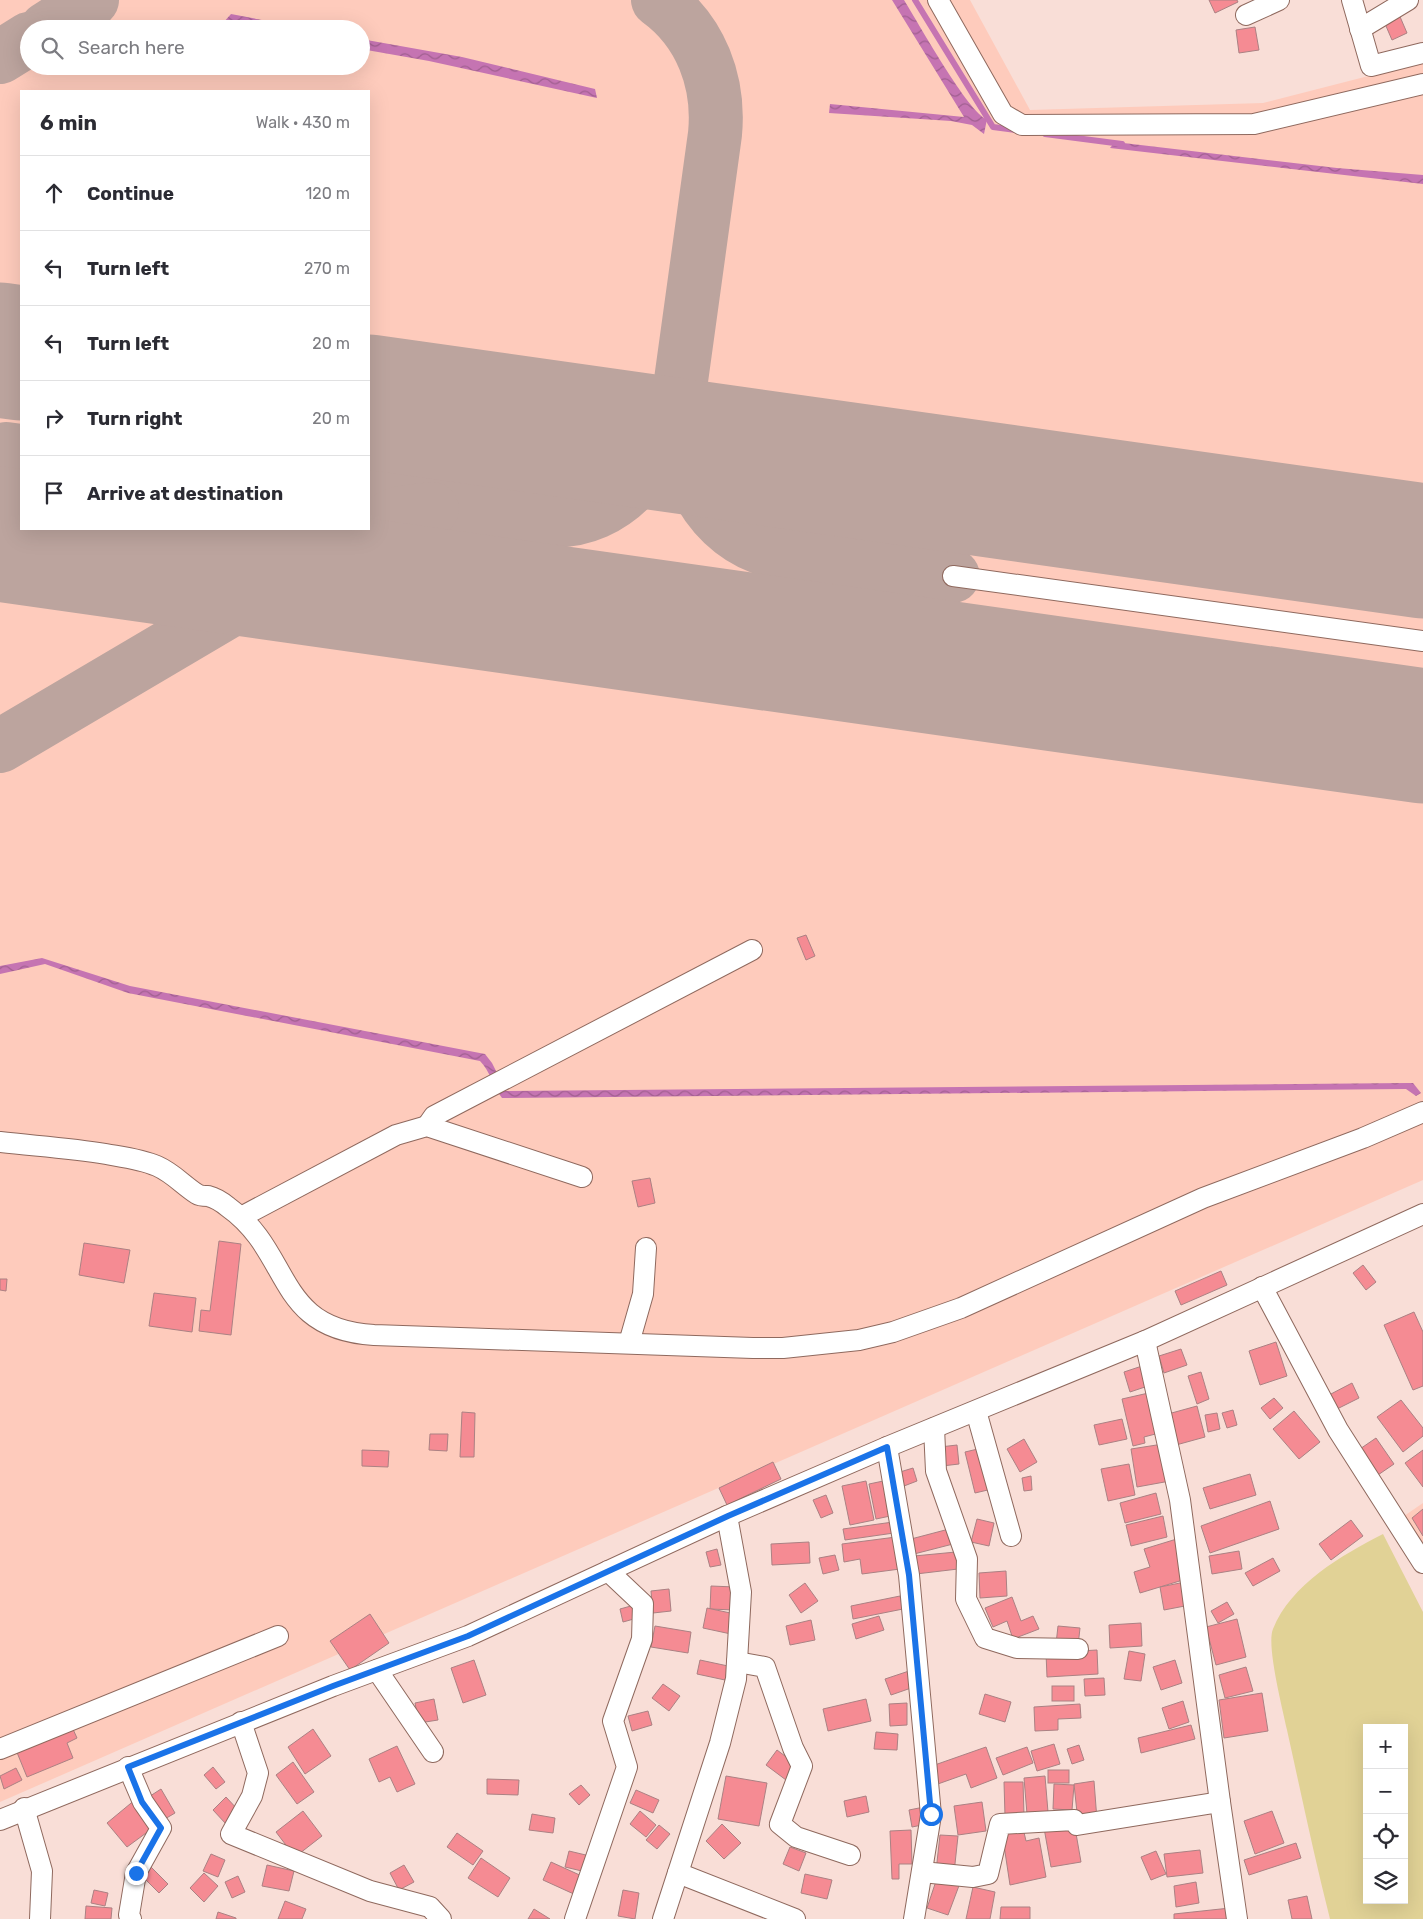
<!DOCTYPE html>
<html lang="en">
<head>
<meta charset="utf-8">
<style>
  body { margin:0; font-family:Rubik,sans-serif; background:#f2f2f3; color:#2b2b33 }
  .controls { position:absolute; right:15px; bottom:15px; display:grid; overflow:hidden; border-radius:0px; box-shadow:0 5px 20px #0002 }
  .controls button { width:45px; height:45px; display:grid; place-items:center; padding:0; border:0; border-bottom:1px solid #e1e1e2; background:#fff; color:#2b2b33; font:25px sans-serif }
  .stop { position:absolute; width:15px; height:15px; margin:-11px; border:4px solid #1a73e8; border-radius:50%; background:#fff }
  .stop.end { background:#1a73e8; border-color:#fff; box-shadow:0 1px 5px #0008 }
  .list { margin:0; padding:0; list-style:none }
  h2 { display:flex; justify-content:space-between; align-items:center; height:65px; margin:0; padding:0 20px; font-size:21px }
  h2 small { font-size:16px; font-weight:400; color:#7c7c81 }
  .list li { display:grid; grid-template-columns:32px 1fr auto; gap:15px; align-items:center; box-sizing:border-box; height:75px; padding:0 20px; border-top:1px solid #e1e1e2 }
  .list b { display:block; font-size:19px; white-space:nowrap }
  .list em { font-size:16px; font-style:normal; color:#7c7c81 }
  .icon { flex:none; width:28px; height:28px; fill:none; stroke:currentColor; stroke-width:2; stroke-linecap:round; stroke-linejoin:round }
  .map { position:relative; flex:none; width:1423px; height:1919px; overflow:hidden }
  .search { position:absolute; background:#fff; box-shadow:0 5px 20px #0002; left:20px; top:20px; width:350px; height:55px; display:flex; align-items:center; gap:12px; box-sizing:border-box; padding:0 18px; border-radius:28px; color:#7c7c81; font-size:19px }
  .panel { position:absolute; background:#fff; box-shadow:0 5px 20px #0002; left:20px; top:90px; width:350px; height:440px; border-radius:0px }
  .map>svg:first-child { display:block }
</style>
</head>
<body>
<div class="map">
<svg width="1423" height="1919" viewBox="0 0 1423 1919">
  <defs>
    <pattern id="water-waves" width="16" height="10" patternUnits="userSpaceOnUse" patternTransform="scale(1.25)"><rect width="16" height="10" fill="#c574b2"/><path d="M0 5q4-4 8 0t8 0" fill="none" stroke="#a15f90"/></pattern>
  </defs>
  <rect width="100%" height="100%" fill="#f9ded7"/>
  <!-- built -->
  <g fill="#fecbbc" fill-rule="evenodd">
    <path d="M0 0H970L1030 110 1263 103 1423 62V1180L0 1802ZM29 29H361V66H29ZM21 91H369V529H21Z"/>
    <path d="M1423 1503V1552L1404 1516Z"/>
  </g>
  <!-- park -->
  <path fill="#e1d296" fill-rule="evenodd" d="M1383 1534 1423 1612V1919H1330C1314 1856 1301 1793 1287 1730 1283 1710 1266 1645 1273 1629 1291 1584 1342 1555 1383 1534ZM1367 1728H1404V1900H1367Z"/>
  <!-- water -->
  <g fill="url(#water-waves)">
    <path d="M892 0H904C916 19 970 116 987 119L984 134 972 125 951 121 829 113 830 104 964 117Z"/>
    <path d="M231 14 308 29H252L223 23Z"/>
    <path d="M361 39 462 57 595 89 597 98 429 61 361 49Z"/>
    <path d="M1115 142 1337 168 1423 175V184L1110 148Z"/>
    <path d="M42 958 130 986 485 1054 492 1063 506 1091 1407 1083H1413L1421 1093 1416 1096 1406 1089 502 1098C493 1086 490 1071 480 1061L128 993 45 964 0 974V966Z"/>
  </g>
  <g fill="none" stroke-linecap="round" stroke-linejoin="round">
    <!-- stream -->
    <g stroke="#c574b2" stroke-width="6">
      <path d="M915 0 993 127 1016 130"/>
      <path d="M1045 134 1122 144"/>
    </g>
    <!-- taxiway -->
    <g stroke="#bca49e" stroke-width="54">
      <path d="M46 29 92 0"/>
      <path d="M0 57 29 39"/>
      <path d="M679 400C674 463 708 538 777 552L953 576"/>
      <path d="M6 449 21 451"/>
      <path d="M373 496 547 520C619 526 666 458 679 395L715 134C720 82 701 31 658 0"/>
      <path d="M273 585 394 515 406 512 432 509"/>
      <path d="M0 746 273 585 277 556 269 529"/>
    </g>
    <!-- runway -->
    <g stroke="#bca49e" stroke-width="135">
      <path d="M0 350 21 353"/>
      <path d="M369 402 1423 551"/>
      <path d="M0 534 1423 736"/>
    </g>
  </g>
  <!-- building -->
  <g fill="#f58b93" stroke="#ab8183">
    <path d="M1209 0H1237L1238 2 1215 13Z"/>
    <path d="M1398 12 1407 33 1392 40 1383 19Z"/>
    <path d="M1255 27 1259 50 1239 53 1236 30Z"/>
    <path d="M806 935 815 956 806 960 797 938Z"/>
    <path d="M650 1178 655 1203 638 1207 632 1181Z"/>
    <path d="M219 1241 241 1244 231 1335 199 1331 201 1310 210 1311Z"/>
    <path d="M84 1243 130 1250 124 1283 79 1275Z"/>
    <path d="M1363 1265 1376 1282 1366 1290 1353 1273Z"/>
    <path d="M1221 1271 1227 1285 1181 1305 1175 1291Z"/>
    <path d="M0 1279H7L6 1291 0 1290Z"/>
    <path d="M154 1293 196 1298 192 1332 149 1326Z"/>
    <path d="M1414 1312 1423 1332V1386L1413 1390 1384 1325Z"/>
    <path d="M1276 1342 1287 1376 1260 1385 1249 1351Z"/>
    <path d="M1181 1349 1187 1365 1164 1373 1159 1356Z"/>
    <path d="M1142 1366 1148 1386 1130 1392 1124 1372Z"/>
    <path d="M1201 1372 1209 1399 1197 1404 1188 1376Z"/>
    <path d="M1352 1383 1359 1398 1337 1409 1329 1395Z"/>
    <path d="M1153 1392 1163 1432 1144 1437 1145 1443 1133 1446 1122 1399Z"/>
    <path d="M1274 1398 1283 1408 1270 1419 1261 1408Z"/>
    <path d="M1401 1400 1423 1428V1436L1403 1452 1377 1417Z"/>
    <path d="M1197 1406 1205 1437 1176 1445 1168 1414Z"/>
    <path d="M1233 1410 1237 1425 1227 1428 1222 1413Z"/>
    <path d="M1294 1411 1320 1442 1299 1459 1273 1429Z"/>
    <path d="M462 1412 475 1413 474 1457H460Z"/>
    <path d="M1217 1413 1220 1429 1208 1432 1205 1415Z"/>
    <path d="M1122 1419 1127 1439 1099 1445 1094 1425Z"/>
    <path d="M430 1434H448L447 1451 429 1450Z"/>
    <path d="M1376 1438 1394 1464 1375 1477 1357 1451Z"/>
    <path d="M1024 1439 1037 1462 1020 1472 1007 1449Z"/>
    <path d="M1163 1444 1170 1481 1137 1487 1131 1449Z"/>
    <path d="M957 1445 959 1464 942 1466 940 1447Z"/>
    <path d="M982 1448 992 1489 975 1493 965 1452Z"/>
    <path d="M362 1450 389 1451 388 1467 362 1466Z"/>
    <path d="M1423 1450V1487L1405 1463Z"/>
    <path d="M773 1462 781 1479 727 1505 719 1488Z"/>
    <path d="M1129 1464 1135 1495 1108 1501 1101 1469Z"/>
    <path d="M913 1468 917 1481 904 1486 900 1472Z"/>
    <path d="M1250 1474 1256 1495 1210 1509 1203 1488Z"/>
    <path d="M1031 1476 1032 1490 1024 1491 1022 1478Z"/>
    <path d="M888 1480 895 1515 876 1519 869 1484Z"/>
    <path d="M866 1481 874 1520 850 1525 842 1486Z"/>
    <path d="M1156 1493 1161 1514 1125 1523 1120 1503Z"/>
    <path d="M826 1495 833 1513 821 1518 813 1500Z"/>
    <path d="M1270 1501 1279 1529 1210 1553 1201 1526Z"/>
    <path d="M1423 1509V1536L1412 1518Z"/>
    <path d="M1163 1516 1167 1537 1131 1546 1126 1525Z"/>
    <path d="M977 1519 994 1523 989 1546 971 1542Z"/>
    <path d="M1351 1520 1363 1536 1331 1560 1319 1544Z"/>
    <path d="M893 1522 894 1533 845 1540 843 1529Z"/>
    <path d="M949 1529 953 1544 914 1554 911 1539Z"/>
    <path d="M896 1537 900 1569 862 1574 860 1559 844 1562 842 1544Z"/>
    <path d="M1180 1538 1183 1580 1140 1593 1134 1572 1150 1567 1144 1549Z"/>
    <path d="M809 1542 810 1563 772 1565 771 1544Z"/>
    <path d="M717 1549 721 1565 710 1567 706 1552Z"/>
    <path d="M1239 1551 1242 1569 1212 1574 1209 1556Z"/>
    <path d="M956 1552 958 1569 916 1574 914 1556Z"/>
    <path d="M835 1555 839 1570 823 1574 819 1558Z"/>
    <path d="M1273 1558 1280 1571 1253 1586 1245 1573Z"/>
    <path d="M1006 1571 1007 1596 980 1598 979 1573Z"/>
    <path d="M1185 1582 1190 1605 1164 1610 1160 1587Z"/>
    <path d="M805 1583 818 1601 801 1613 789 1595Z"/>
    <path d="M711 1586 735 1587 734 1610 710 1609Z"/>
    <path d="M669 1589 671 1611 653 1613 651 1591Z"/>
    <path d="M900 1596 903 1609 853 1619 851 1606Z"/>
    <path d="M1012 1597 1021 1621 1033 1616 1039 1629 1013 1639 1007 1621 993 1627 985 1608Z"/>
    <path d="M1227 1602 1234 1614 1218 1623 1211 1611Z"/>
    <path d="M638 1604 641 1617 623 1622 620 1609Z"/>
    <path d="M707 1608 735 1614 731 1634 703 1628Z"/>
    <path d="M370 1614 389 1643 350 1670 330 1641Z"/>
    <path d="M879 1616 884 1630 856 1639 852 1624Z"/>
    <path d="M1237 1619 1246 1657 1216 1665 1206 1627Z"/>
    <path d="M811 1620 815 1640 790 1645 786 1626Z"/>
    <path d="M1141 1623 1142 1646 1110 1648 1109 1625Z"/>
    <path d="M655 1626 691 1632 688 1653 651 1647Z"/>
    <path d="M1058 1626 1080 1628 1078 1646 1056 1644Z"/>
    <path d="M1097 1650 1098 1674 1047 1677 1046 1653Z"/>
    <path d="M1129 1651 1145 1654 1141 1681 1124 1679Z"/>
    <path d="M474 1660 486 1695 463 1703 451 1668Z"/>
    <path d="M700 1660 728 1666 725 1680 697 1674Z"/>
    <path d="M1175 1660 1182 1683 1161 1690 1153 1667Z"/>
    <path d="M1246 1667 1253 1691 1225 1698 1219 1675Z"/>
    <path d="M909 1671 914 1687 891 1695 885 1679Z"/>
    <path d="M1104 1678 1105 1695 1085 1696 1084 1679Z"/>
    <path d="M663 1684 680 1696 669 1711 652 1698Z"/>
    <rect x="1052" y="1686" width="22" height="15"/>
    <path d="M1262 1693 1268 1731 1224 1738 1219 1700Z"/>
    <path d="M985 1694 1011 1702 1005 1722 979 1714Z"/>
    <path d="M434 1699 438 1720 419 1723 415 1703Z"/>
    <path d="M866 1699 871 1721 828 1731 823 1709Z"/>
    <path d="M1183 1701 1189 1722 1169 1729 1162 1708Z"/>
    <path d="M907 1703V1725L890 1726 889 1704Z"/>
    <path d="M1080 1704 1081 1718 1058 1719V1730L1035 1731 1034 1707Z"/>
    <path d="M648 1711 652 1725 632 1731 628 1716Z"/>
    <path d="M1191 1725 1195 1739 1141 1753 1138 1738Z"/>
    <path d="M72 1727 77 1738 67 1743 73 1758 27 1777 16 1750Z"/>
    <path d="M313 1729 331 1756 305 1774 288 1747Z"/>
    <path d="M876 1732 898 1734 897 1750 874 1749Z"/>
    <path d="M1054 1744 1060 1764 1037 1771 1031 1751Z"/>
    <path d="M1079 1745 1084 1760 1072 1764 1067 1749Z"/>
    <path d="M397 1746 415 1784 397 1792 390 1777 379 1782 369 1759Z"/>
    <path d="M986 1747 997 1778 971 1788 966 1774 935 1785 929 1767Z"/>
    <path d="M1027 1747 1033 1763 1003 1775 996 1758Z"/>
    <path d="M777 1750 797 1765 786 1780 766 1765Z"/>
    <path d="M293 1762 314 1792 297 1804 276 1775Z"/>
    <path d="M213 1767 225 1782 216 1789 204 1775Z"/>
    <path d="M16 1768 22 1780 4 1789 0 1776Z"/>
    <rect x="1048" y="1770" width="21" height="13"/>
    <path d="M726 1776 767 1783 759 1826 718 1819Z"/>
    <path d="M1045 1776 1048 1812 1027 1814 1024 1778Z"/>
    <path d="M487 1779 519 1780 518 1795 487 1794Z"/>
    <path d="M1094 1781 1097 1820 1078 1822 1074 1784Z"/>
    <path d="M1004 1782H1023L1024 1815 1005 1816Z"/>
    <path d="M1054 1784 1074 1785 1072 1810 1053 1809Z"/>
    <path d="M581 1785 590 1795 579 1805 569 1794Z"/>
    <path d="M161 1789 175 1813 158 1823 144 1800Z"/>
    <path d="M636 1790 659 1800 653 1813 630 1803Z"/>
    <path d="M866 1796 869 1812 847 1817 844 1801Z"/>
    <path d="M226 1797 239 1811 226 1824 213 1810Z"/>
    <path d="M136 1799 157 1825 127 1847 107 1823Z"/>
    <path d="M982 1802 986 1831 958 1835 954 1806Z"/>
    <path d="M924 1807 927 1824 912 1827 909 1810Z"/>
    <path d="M303 1811 322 1836 295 1857 276 1832Z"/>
    <path d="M640 1811 656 1825 646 1837 630 1824Z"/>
    <path d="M1272 1811 1284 1843 1255 1854 1244 1821Z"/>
    <path d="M532 1814 555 1818 553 1833 529 1830Z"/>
    <path d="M1074 1822 1081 1862 1051 1867 1044 1828Z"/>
    <path d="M722 1824 741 1843 724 1859 706 1841Z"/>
    <path d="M659 1825 670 1834 657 1849 646 1840Z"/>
    <path d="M1023 1828 1026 1841 1039 1838 1046 1877 1010 1885 1002 1832Z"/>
    <path d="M911 1830 912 1864H899V1879H892L890 1831Z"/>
    <path d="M457 1833 483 1851 473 1865 447 1847Z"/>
    <path d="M940 1835 958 1836 954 1873 936 1871Z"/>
    <path d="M1296 1843 1301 1858 1249 1875 1244 1860Z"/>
    <path d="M790 1847 806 1853 799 1871 783 1864Z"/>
    <path d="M1200 1850 1203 1873 1167 1877 1164 1854Z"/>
    <path d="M569 1851 590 1856 586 1872 565 1867Z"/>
    <path d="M1156 1851 1166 1874 1151 1880 1141 1857Z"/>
    <path d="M211 1854 225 1860 218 1877 203 1871Z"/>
    <path d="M481 1858 510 1878 498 1897 468 1878Z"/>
    <path d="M551 1862 584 1877 576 1895 543 1880Z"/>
    <path d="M267 1865 294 1871 289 1891 262 1886Z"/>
    <path d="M404 1865 414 1882 399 1890 390 1873Z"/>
    <path d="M150 1866 168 1884 159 1893 141 1875Z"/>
    <path d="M204 1873 218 1886 204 1902 190 1888Z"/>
    <path d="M805 1874 832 1880 827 1899 801 1893Z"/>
    <path d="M938 1875 960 1883 948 1915 927 1908Z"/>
    <path d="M238 1876 245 1892 232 1898 225 1882Z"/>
    <path d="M1196 1882 1199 1903 1176 1907 1174 1886Z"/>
    <path d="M973 1887 995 1892 990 1919H966Z"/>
    <path d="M94 1890 108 1893 105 1906 91 1903Z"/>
    <path d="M623 1890 639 1893 635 1919 618 1916Z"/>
    <path d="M1307 1896 1312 1919H1292L1288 1900Z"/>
    <path d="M285 1901 306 1909 302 1919H278Z"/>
    <path d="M86 1906 112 1908 111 1919H85Z"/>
    <path d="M1001 1907H1030V1919H1000Z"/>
    <path d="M1230 1908 1231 1919H1174V1914Z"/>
    <path d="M534 1909 550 1919H528Z"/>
    <path d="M218 1912 236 1918V1919H216Z"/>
  </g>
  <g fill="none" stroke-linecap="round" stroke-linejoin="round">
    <!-- minor casing -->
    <g stroke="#8f695e" stroke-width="22">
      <g id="minor">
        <path d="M938 0 1003 114 1022 125 1254 124 1423 84"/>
        <path d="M1352 0 1371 66 1423 53"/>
        <path d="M1246 15 1279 0"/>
        <path d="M1360 29 1408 0"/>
        <path d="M953 576 1423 641"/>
        <path d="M427 1126 434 1116 752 950"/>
        <path d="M0 1142C35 1146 70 1148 106 1154 123 1157 141 1159 157 1166 173 1173 183 1185 197 1194 200 1196 205 1196 208 1196 216 1198 222 1202 228 1207 293 1253 274 1329 374 1335L753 1348H783L859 1340 893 1332 961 1308 1203 1198 1363 1138 1423 1112"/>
        <path d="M241 1217 396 1135 427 1126 582 1177"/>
        <path d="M1262 1287 1338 1430 1423 1563"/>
        <path d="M1145 1341 1180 1500 1220 1802 1237 1919"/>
        <path d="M629 1343 643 1294 646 1248"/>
        <path d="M976 1411 1011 1536"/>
        <path d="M934 1428 936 1471 967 1559 966 1599 985 1638 1017 1648 1078 1649"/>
        <path d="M887 1447 909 1575 931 1815 914 1919"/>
        <path d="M737 1662 765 1667 793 1748 802 1766 780 1824 796 1837 850 1855"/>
        <path d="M377 1670 433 1752"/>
        <path d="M241 1722 258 1773 252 1796 231 1834 370 1891 430 1907 441 1919"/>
        <path d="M0 1749 278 1636"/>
        <path d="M128 1767 143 1802 161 1828 136 1873 129 1915 131 1919"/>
        <path d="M24 1808 42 1871 40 1919"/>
        <path d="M0 1820 333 1686 468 1636 727 1516 887 1447 1145 1341 1423 1214"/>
        <path d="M922 1872 973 1877 988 1874 1000 1824 1074 1820 1077 1825 1220 1802"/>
        <path d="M678 1873 795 1919"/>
        <path d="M575 1919 627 1767 613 1721 642 1639 643 1604 608 1571"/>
        <path d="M663 1919 720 1743 736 1679 741 1592 727 1516"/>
      </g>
    </g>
    <!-- minor -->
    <use href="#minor" stroke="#fff" stroke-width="20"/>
  </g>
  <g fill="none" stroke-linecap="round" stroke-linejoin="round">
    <!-- route -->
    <path stroke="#1a73e8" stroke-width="6" d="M136 1873 161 1828 142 1802 128 1767 333 1686 468 1636 728 1516 887 1447 909 1575 931 1814"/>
  </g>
</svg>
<div class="controls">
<button>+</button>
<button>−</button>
<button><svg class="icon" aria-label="locate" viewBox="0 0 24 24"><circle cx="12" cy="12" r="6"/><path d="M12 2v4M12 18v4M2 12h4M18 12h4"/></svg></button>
<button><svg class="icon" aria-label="layers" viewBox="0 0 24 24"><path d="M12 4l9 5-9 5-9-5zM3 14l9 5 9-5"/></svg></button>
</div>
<div class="stop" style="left:931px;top:1814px"></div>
<div class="stop end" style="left:136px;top:1873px"></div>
<div class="search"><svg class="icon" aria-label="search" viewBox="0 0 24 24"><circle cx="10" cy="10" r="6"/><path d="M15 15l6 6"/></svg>Search here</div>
<section class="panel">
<h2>6 min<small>Walk · 430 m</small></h2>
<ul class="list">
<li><svg class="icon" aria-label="ahead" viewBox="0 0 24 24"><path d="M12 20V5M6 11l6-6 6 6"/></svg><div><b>Continue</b></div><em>120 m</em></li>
<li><svg class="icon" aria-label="left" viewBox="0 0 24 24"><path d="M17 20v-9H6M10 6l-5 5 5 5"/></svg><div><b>Turn left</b></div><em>270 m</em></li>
<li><svg class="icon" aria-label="left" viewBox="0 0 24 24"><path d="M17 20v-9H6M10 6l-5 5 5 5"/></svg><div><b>Turn left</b></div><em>20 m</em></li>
<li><svg class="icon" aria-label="right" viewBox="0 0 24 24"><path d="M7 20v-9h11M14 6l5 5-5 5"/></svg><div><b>Turn right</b></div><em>20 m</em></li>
<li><svg class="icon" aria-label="arrive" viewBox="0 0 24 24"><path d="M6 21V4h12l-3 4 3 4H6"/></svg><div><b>Arrive at destination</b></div></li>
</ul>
</section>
</div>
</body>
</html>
